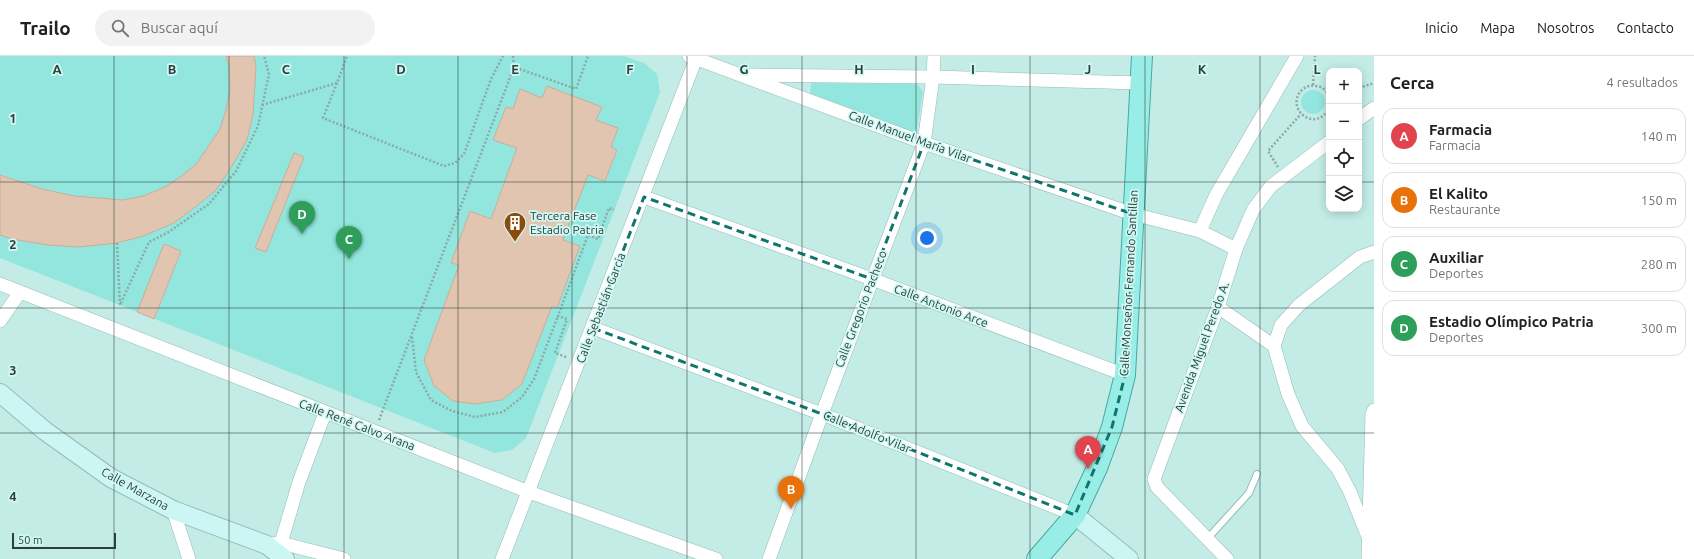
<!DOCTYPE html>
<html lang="es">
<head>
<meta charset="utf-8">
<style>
  body { margin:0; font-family:Ubuntu,sans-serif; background:#f2f2f2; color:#202124 }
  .controls { position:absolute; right:12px; top:12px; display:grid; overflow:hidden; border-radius:8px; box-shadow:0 2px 10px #0003 }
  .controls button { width:36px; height:36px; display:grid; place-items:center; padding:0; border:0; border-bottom:1px solid #e0e0e0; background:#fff; color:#202124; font:20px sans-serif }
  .scale { position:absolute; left:12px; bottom:10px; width:104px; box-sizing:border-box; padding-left:4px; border:2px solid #2e3e3c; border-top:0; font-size:11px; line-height:14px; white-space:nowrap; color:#2e3e3c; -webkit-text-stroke:3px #d0f9f4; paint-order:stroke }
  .you { position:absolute; left:927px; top:182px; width:14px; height:14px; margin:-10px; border:3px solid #fff; border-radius:50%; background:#1a73e8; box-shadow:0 0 0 6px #1a73e833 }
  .badge { display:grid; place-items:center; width:26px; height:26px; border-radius:50%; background:#d93025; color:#fff; font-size:13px; font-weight:700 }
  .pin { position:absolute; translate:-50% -33px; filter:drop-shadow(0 1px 2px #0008) }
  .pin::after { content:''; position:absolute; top:21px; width:14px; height:12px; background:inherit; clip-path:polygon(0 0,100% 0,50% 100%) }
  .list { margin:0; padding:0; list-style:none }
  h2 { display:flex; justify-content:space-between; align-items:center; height:52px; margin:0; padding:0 16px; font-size:17px }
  h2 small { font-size:13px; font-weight:400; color:#757577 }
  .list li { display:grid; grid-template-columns:26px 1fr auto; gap:12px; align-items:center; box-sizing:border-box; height:56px; margin:0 8px 8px; padding:0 8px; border:1px solid #e0e0e0; border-radius:12px }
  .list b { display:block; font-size:15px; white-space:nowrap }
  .list p { margin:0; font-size:13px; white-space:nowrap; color:#757577 }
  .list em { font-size:13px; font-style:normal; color:#757577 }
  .icon { flex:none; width:22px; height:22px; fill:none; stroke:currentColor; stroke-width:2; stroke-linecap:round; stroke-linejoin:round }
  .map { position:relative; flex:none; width:1374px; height:503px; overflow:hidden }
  header { display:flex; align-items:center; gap:24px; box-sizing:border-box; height:56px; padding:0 20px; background:#fff; border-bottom:1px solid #e0e0e0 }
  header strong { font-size:19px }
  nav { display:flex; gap:22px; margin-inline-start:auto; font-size:14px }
  .search { width:280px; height:36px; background:#f2f2f2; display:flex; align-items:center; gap:10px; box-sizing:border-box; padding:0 14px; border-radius:22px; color:#757577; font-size:15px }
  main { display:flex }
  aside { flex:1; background:#fff }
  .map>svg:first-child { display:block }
</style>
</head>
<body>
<header>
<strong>Trailo</strong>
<div class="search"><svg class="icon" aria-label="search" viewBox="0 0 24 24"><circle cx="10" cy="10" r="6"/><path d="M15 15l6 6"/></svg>Buscar aquí</div>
<nav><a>Inicio</a><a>Mapa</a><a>Nosotros</a><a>Contacto</a></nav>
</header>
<main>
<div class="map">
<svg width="1374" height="503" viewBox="0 0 1374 503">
  <rect width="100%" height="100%" fill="#c3ece7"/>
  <!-- green -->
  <g fill="#93e6dd">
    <path d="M0 0H624L644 7 657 18 660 36 526 382 512 394 495 397 0 202Z"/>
    <path d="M811 27 917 28 923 35 917 73 911 76 810 38Z"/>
    <circle cx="1313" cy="46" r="12"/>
  </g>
  <!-- building -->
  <g fill="#e1c5b0" stroke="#caae9a">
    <path d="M226 0H254L256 10 253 59 247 84 229 115 215 135 199 148 174 167 143 180 117 187 78 191 48 189 12 183 0 179V119L42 133 74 140 123 144 143 140 165 131 183 119 197 107 220 73 226 54 230 34 229 10Z"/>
    <path d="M547 30 602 51 596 64 618 72 611 91 617 94 605 125 588 119 563 184 580 190 557 252 552 250 522 328 502 344 475 348 453 345 434 330 424 304 459 209 451 207 470 155 491 163 517 92 493 84 506 51 513 53 520 33 542 42Z"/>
    <path d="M294 97 304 101 266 196 255 192Z"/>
    <path d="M164 188 181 195 154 263 137 256Z"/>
  </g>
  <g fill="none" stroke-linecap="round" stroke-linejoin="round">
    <!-- service casing -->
    <g stroke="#95bcb7" stroke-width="8">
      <path id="service" d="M1208 482 1249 437 1257 418"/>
    </g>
    <!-- minor casing -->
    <g stroke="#95bcb7" stroke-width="14">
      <g id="minor">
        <path d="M689 0 924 87 1133 158 1200 175 1236 193"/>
        <path d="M750 19 933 21 1140 27"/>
        <path d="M1359 63 1374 52"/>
        <path d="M644 141 872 223 1125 319"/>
        <path d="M1200 175 1216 139 1297 0"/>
        <path d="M0 228 529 436 716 503"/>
        <path d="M1218 251 1274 290"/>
        <path d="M0 265 20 236"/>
        <path d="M593 272 822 358 1075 459"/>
        <path d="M173 454 189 503"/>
        <path d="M1369 483 1350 436 1338 413 1302 370 1288 338 1274 290 1281 269 1299 249 1360 201 1374 196"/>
        <path d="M281 487 299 426 325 357"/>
        <path d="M272 488 281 487 344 503"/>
        <path d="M502 503 697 0"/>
        <path d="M769 503 822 358 924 87 933 21 934 0"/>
        <path d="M1227 503 1157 431 1154 423 1218 251 1236 193 1253 154 1271 130 1329 86"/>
        <path d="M1368 503 1372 358 1374 354"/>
      </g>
    </g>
    <!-- secondary casing -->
    <g stroke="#95bcb7" stroke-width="20">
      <g id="secondary">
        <path d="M0 337 45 375 111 422 173 454 267 489 285 503"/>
        <path d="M1075 459 1129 503"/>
      </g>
    </g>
    <!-- primary casing -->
    <g stroke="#47a9a0" stroke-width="22">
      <path id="primary" d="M1037 503 1075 459 1097 412 1112 371 1125 319 1142 0"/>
    </g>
    <!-- path -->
    <g stroke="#8baaa7" stroke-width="2.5" stroke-dasharray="2 2" stroke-linecap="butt">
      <path d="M513 0 514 11"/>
      <path d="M337 27 323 62 444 110 455 107 464 98 491 23 503 0"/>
      <path d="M1313 29 1315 0"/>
      <path d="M1359 32 1374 27"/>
      <path d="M1329 40C1326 34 1322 30 1315 30 1309 29 1305 31 1301 35 1285 53 1316 78 1329 52"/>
      <path d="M262 49 337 27 347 0"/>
      <path d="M1278 111 1268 95 1301 58"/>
      <path d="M117 187 120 249 149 186 167 177 209 148 236 115 258 70 269 18 264 0"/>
      <path d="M412 281 416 316 431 344 452 355 475 361 503 356 522 341 534 323 558 260"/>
      <path d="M566 301 555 297 567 263 558 260 588 179 598 183 609 152 614 154"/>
      <path d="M379 364 514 11 576 33 588 0"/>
    </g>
    <!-- service -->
    <use href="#service" stroke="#fff" stroke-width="6"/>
    <!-- minor -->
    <use href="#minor" stroke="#fff" stroke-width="13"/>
    <!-- secondary -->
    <use href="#secondary" stroke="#ccf6f3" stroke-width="18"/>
    <!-- primary -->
    <use href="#primary" stroke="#98eee6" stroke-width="20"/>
  </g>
  <!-- marked area -->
  <path fill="none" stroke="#0f766e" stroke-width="3" stroke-dasharray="8 5" stroke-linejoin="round" d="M924 87 1133 158 1125 319 1112 371 1075 459 822 358 593 272 644 141 872 223Z"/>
  <!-- grid -->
  <path fill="none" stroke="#2e3e3c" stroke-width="1" stroke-opacity="0.55" d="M114 0V503M229 0V503M344 0V503M458 0V503M572 0V503M687 0V503M802 0V503M916 0V503M1030 0V503M1145 0V503M1260 0V503M0 126H1329M1359 126H1374M0 252H1374M0 377H1374"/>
  <!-- icons -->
  <defs>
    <g id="building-pin" transform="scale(1.15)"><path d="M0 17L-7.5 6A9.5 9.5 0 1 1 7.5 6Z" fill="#8a4b0f" stroke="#d0f9f4"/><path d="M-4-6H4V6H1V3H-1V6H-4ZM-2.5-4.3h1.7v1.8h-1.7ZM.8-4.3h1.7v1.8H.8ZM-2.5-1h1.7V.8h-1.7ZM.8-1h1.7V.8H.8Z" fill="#fff"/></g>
  </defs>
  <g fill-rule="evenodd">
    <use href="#building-pin" x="515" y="167"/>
  </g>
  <g text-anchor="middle" stroke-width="3.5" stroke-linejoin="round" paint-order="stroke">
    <!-- street labels -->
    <g font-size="12" fill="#2e3e3c" stroke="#d0f9f4">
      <text transform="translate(910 81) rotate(20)" y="4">Calle Manuel María Vilar</text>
      <text transform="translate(1129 227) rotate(-87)" y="4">Calle Monseñor Fernando Santillan</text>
      <text transform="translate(941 250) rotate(21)" y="4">Calle Antonio Arce</text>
      <text transform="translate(601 252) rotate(-69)" y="4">Calle Sebastián Garcia</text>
      <text transform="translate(861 253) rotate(-69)" y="4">Calle Gregorio Pacheco</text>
      <text transform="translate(1202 291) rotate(-70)" y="4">Avenida Miguel Peredo A.</text>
      <text transform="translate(357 369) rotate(21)" y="4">Calle René Calvo Arana</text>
      <text transform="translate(867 376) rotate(22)" y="4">Calle Adolfo Vilar</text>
      <text transform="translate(135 433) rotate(29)" y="4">Calle Marzana</text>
    </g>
    <!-- poi labels -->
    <g font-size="12" fill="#2e3e3c" stroke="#d0f9f4" text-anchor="start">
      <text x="530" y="164">Tercera Fase<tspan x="530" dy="14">Estadio Patria</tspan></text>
    </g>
  </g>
  <g font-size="13" text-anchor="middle" font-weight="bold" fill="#2e3e3c" stroke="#d0f9f4" stroke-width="3.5" stroke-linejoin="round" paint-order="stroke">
    <text x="57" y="18">A</text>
    <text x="172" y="18">B</text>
    <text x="286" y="18">C</text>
    <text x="401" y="18">D</text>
    <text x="515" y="18">E</text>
    <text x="630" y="18">F</text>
    <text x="744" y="18">G</text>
    <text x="859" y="18">H</text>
    <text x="973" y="18">I</text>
    <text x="1088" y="18">J</text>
    <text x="1202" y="18">K</text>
    <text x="1317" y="18">L</text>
    <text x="13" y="67">1</text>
    <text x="13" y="193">2</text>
    <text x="13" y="319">3</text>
    <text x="13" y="445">4</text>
  </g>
</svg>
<div class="controls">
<button>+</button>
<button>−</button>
<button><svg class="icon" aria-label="locate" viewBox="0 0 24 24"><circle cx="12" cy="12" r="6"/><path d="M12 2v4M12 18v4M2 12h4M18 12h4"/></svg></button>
<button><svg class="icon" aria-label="layers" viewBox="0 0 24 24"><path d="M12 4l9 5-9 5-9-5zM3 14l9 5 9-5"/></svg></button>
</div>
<div class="scale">50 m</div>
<div class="you"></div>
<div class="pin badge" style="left:1088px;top:413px;background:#e0444e">A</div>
<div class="pin badge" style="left:791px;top:453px;background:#e8710a">B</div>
<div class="pin badge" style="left:349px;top:203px;background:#2e9e5b">C</div>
<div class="pin badge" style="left:302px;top:178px;background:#2e9e5b">D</div>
</div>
<aside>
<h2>Cerca<small>4 resultados</small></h2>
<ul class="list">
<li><span class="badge" style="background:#e0444e">A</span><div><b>Farmacia</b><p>Farmacia</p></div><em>140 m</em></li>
<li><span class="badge" style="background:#e8710a">B</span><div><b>El Kalito</b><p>Restaurante</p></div><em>150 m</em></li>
<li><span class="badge" style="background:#2e9e5b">C</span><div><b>Auxiliar</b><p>Deportes</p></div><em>280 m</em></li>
<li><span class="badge" style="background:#2e9e5b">D</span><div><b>Estadio Olímpico Patria</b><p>Deportes</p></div><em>300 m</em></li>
</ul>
</aside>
</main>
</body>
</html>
